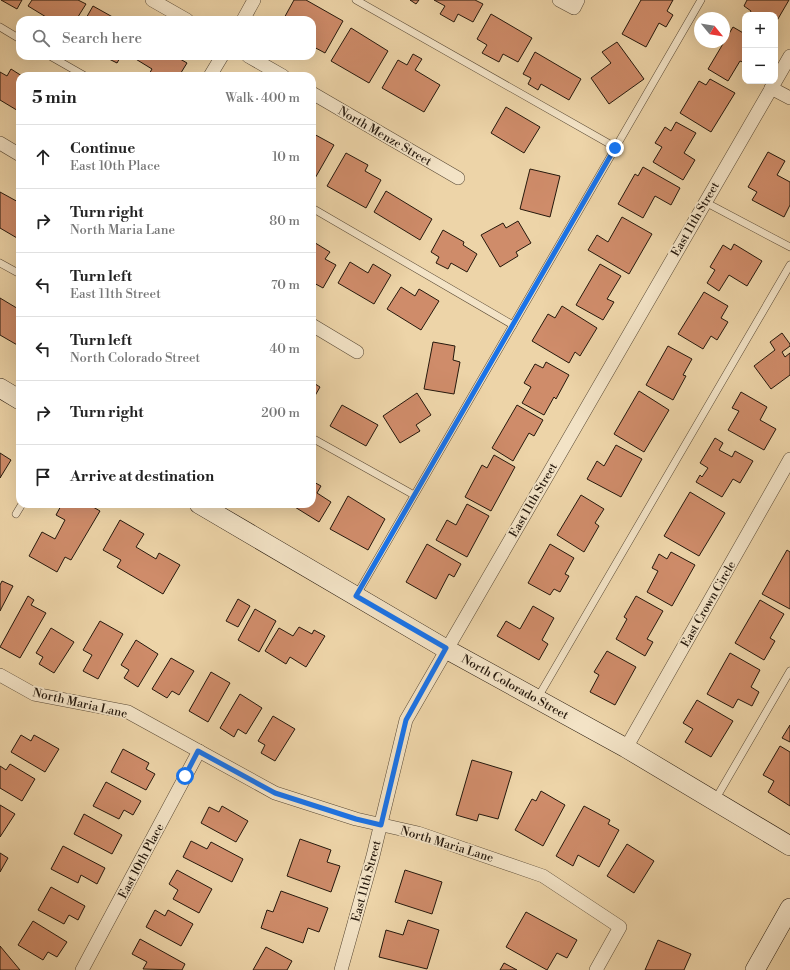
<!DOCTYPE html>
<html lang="en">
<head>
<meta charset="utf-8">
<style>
  body { margin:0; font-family:"Libre Bodoni",serif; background:#f6f6f6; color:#222 }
  .controls { position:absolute; right:12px; top:12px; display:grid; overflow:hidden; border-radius:8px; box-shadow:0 4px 16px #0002 }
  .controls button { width:36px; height:36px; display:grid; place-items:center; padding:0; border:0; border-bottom:1px solid #e0e0e0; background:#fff; color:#222; font:20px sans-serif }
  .compass { position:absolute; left:694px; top:12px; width:36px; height:36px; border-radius:50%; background:#fff; box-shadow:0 4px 16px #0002; rotate:120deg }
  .stop { position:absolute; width:12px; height:12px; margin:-9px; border:3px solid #1a73e8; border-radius:50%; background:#fff }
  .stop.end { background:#1a73e8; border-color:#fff; box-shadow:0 1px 4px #0008 }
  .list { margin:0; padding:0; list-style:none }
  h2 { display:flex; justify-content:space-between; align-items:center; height:52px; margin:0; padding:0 16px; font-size:17px }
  h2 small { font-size:13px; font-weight:400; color:#767676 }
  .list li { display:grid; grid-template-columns:26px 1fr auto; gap:12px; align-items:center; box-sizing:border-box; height:64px; padding:0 16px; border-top:1px solid #e0e0e0 }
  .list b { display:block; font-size:15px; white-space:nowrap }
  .list p { margin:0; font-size:13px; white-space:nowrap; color:#767676 }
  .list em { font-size:13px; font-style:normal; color:#767676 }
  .icon { flex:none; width:22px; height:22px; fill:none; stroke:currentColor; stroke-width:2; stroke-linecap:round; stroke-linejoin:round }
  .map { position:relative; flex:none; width:790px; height:970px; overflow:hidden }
  .search { position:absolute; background:#fff; box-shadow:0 4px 16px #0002; left:16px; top:16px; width:300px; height:44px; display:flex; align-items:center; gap:10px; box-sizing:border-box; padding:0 14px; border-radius:12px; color:#767676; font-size:15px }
  .panel { position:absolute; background:#fff; box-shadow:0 4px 16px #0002; left:16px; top:72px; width:300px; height:436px; border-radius:12px }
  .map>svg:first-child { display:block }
</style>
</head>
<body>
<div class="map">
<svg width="790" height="970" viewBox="0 0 790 970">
  <rect width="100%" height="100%" fill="#edd4a8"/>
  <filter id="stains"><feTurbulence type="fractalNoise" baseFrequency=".005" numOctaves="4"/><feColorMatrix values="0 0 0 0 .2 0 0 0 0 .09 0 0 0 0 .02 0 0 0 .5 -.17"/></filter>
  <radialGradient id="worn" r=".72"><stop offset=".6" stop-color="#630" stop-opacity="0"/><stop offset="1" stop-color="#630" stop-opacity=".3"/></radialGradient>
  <!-- building -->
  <g fill="#cf8c6a" stroke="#25180c">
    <path d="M1 0H22L17 9Z"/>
    <path d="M32 0H78L86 4 76 20H51L28 6Z"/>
    <path d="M294 0H306L343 21 325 53 312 46V20H283Z"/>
    <path d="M410 0H419L416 4Z"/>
    <path d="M434 0H475L483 4 473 22 458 14 454 22 440 14 445 6Z"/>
    <path d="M641 0H673L667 11 673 15 666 27 659 23 646 47 622 34Z"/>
    <path d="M747 0H789L775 24V15H749L751 11 744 6Z"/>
    <path d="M93 6 118 20H85Z"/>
    <path d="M491 14 532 38 518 62 503 54 499 62 482 53 487 45 477 39Z"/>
    <path d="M733 27 745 34V63L740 61 728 81 708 69Z"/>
    <path d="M351 28 388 51 369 83 331 61Z"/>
    <path d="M617 42 644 79 609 104 591 78 611 63 602 52Z"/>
    <path d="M535 52 581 79 569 100 541 84 538 90 528 84 531 78 523 74Z"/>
    <path d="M413 54 422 59 415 70 440 85 424 112 382 88 398 60 407 65Z"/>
    <path d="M103 56H121L117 63Z"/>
    <path d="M135 56H175L187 63 179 76H148L152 69 134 58Z"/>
    <path d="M11 69 22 76H20V112L0 100V72L7 76Z"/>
    <path d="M710 79 735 93 711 132 680 113 699 81 706 85Z"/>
    <path d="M506 107 540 127 524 153 491 133Z"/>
    <path d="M676 122 696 133 684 153 695 160 683 180 653 162 662 147 655 143 665 127 671 131Z"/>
    <path d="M312 133 334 145 314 180 312 179Z"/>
    <path d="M768 152 785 161 777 175 790 182V205L784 217 752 200 757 192 748 187Z"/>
    <path d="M346 153 368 165 365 171 381 180 366 208 327 186Z"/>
    <path d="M643 167 680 188 671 205 655 196 643 218 618 204 635 174 638 176Z"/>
    <path d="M530 169 560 176 550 217 520 209Z"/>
    <path d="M386 191 432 219 420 240 374 212Z"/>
    <path d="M0 192 20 203V233L17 238 0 228Z"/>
    <path d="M622 217 652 234 629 274 588 250 597 235 608 242Z"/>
    <path d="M518 221 531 243 516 252 518 256 500 267 481 235 503 223 506 228Z"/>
    <path d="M443 230 464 242 463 245 477 254 467 272 451 263 448 269 436 263 439 257 431 252Z"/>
    <path d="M312 241 330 252 325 259 336 265 323 288 312 282Z"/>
    <path d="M734 244 762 261 747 286 729 275 719 291 707 283 715 270 710 267 723 245 731 250Z"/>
    <path d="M350 262 368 273 373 264 391 275 374 304 338 283Z"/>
    <path d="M600 264 621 276 607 299 614 302 603 320 576 305Z"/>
    <path d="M401 287 415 296 419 289 439 301 421 330 387 309Z"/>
    <path d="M704 292 728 306 721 318 728 322 717 340 711 336 703 349 678 334Z"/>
    <path d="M0 298 20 310 19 346 0 335Z"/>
    <path d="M562 306 597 328 580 356 575 352 569 363 532 341 548 314 555 318Z"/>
    <path d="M782 333 790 344V346L782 352 785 357 790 353V375L771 389 754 366 775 350 770 342Z"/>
    <path d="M433 342 455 346 453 360 460 362 454 394 424 389Z"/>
    <path d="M668 346 692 359 683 375 686 376 673 400 646 385Z"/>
    <path d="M546 362 569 375 556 399 554 397 544 415 522 403 531 387 524 383 535 364 543 368Z"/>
    <path d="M312 382 320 387 312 401Z"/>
    <path d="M639 391 669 410 644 452 614 434Z"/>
    <path d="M741 392 767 407 760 420 776 429 764 450 728 430 739 411 732 408Z"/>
    <path d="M417 393 431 415 416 425 420 431 400 443 383 416Z"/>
    <path d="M342 405 378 425 366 446 330 426Z"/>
    <path d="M517 405 543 420 534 436 529 433 513 461 492 448Z"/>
    <path d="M715 438 723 443 719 450 732 457 735 451 753 461 740 483 733 479 722 497 696 482 700 475 702 477 708 468 700 463Z"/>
    <path d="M616 445 642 459 621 497 587 479 597 461 604 466Z"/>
    <path d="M0 453 11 460 0 478Z"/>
    <path d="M494 455 515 467 491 511 465 497 482 465 487 468Z"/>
    <path d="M312 481 321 486 317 493 331 502 319 522 290 504H312Z"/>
    <path d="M690 492 725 513 699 556 664 536Z"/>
    <path d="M581 495 604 509 595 523 599 526 584 552 557 535Z"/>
    <path d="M348 496 385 519 368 550 330 529Z"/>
    <path d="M62 504 67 505 88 504 100 511 71 560 65 557 57 572 29 556 42 532 55 539 65 520 56 515Z"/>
    <path d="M467 504 489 516 467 557 436 540 447 520 456 525Z"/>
    <path d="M120 520 144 534 136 547 156 559 159 553 180 565 163 594 117 567 121 560 103 550Z"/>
    <path d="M427 544 461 564 454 577 449 574 436 599 406 582Z"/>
    <path d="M550 544 574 558 565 574 569 576 560 592 554 589 550 595 528 583Z"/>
    <path d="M787 550 790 552V609L762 594Z"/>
    <path d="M671 552 695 565 672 606 647 592 658 571 652 568 659 554 667 559Z"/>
    <path d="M2 581 13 586 0 611V585Z"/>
    <path d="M28 596 34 600 31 605 46 613 20 658 0 647Z"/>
    <path d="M636 596 663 611 647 639 653 642 645 656 616 639 627 619 624 617Z"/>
    <path d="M238 599 250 606 238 627 226 621Z"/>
    <path d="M760 600 784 614 770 638 775 641 764 660 735 643Z"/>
    <path d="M533 606 554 618 542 640 548 644 539 660 497 636 506 621 520 629Z"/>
    <path d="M255 609 276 621 259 652 238 640Z"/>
    <path d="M100 621 123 634 98 679 83 671 92 655 83 650Z"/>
    <path d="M299 627 312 634 314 630 325 636 306 667 290 657 286 664 265 651 279 628 293 636Z"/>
    <path d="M51 628 74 642 54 673 39 664 43 657 36 653Z"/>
    <path d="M136 640 158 654 138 687 124 678 129 670 121 665Z"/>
    <path d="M607 651 636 667 615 705 590 692 599 675 594 672Z"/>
    <path d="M730 653 760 670 751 687 759 692 752 706 738 699 733 708 707 694Z"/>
    <path d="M171 658 194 671 179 695 172 691 167 698 152 689Z"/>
    <path d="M211 672 230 683 208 722 189 711Z"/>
    <path d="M240 694 262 708 246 734 238 729 234 737 220 728Z"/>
    <path d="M697 700 733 721 711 757 685 742 693 729 683 723Z"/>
    <path d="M273 716 295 729 275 761 261 753 265 745 258 741Z"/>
    <path d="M790 725V742L782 738Z"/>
    <path d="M21 735 31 741 34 735 59 749 45 772 11 752Z"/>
    <path d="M780 746 790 752V806L768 792 774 781 763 775Z"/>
    <path d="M123 749 149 763 146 769 155 774 146 790 111 772Z"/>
    <path d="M472 760 512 772 498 819 479 814 477 821 456 815Z"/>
    <path d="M10 764 35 779 22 801 0 788V766L6 770Z"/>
    <path d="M106 782 141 801 133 815 124 810 119 819 93 806Z"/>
    <path d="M541 791 565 805 543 846 515 830 532 799 536 801Z"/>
    <path d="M0 805 15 814 0 837Z"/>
    <path d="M222 806 248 821 236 842 201 823 209 807 219 812Z"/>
    <path d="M584 806 610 820 608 824 619 830 599 867 578 855 573 866 556 856Z"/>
    <path d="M84 814 122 835 112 854 74 834Z"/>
    <path d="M300 839 331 850 327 862 340 866 331 892 287 876Z"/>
    <path d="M191 841 207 849 211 842 243 859 232 882 183 857Z"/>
    <path d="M627 844 654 861 634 893 607 876Z"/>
    <path d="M63 846 105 868 97 884 81 875 78 883 51 869Z"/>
    <path d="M0 853 8 858 0 872Z"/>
    <path d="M177 870 212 889 199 913 173 899 178 890 169 884Z"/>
    <path d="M405 870 442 882 432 914 395 902Z"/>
    <path d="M51 887 85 906 78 920 69 915 64 924 38 910Z"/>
    <path d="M281 891 328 908 319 932 308 928 303 943 261 928 267 910 273 912Z"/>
    <path d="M155 910 165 916 168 910 193 924 181 946 146 927Z"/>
    <path d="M526 912 577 940 567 958 557 953 547 970 506 947Z"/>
    <path d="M408 920 439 930 427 969 379 957 386 930 403 935Z"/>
    <path d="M33 921 67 942 57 957 48 952 43 960 18 945Z"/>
    <path d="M140 939 185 964 182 970 143 969 147 962 132 954Z"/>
    <path d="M658 940 691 954 684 970H645Z"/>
    <path d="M0 946 20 970H0Z"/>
    <path d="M266 947 292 961 287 970H253Z"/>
    <path d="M504 963 517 970H500Z"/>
  </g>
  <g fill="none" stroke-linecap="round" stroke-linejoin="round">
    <!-- lane casing -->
    <g stroke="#574733" stroke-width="8">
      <g id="lane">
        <path d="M356 0 615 147"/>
        <path d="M0 27 20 39"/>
        <path d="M50 56 85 76"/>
        <path d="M705 202 790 247"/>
        <path d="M312 208 513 325"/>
        <path d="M0 263 20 274"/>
        <path d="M312 438 414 495"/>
        <path d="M16 514 22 504"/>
        <path d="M356 596 701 0"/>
        <path d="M537 699 790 265"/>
        <path d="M715 800 790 671"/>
      </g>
    </g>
    <!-- street casing -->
    <g stroke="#574733" stroke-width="14">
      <g id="street">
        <path d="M152 0 187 20"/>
        <path d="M559 0 574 8 578 0"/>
        <path d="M243 20 254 0"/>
        <path d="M248 56 283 76"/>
        <path d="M210 76 222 56"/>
        <path d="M771 88 790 98"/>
        <path d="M312 93 458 178"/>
        <path d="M0 143 20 155"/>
        <path d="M312 325 357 352"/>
        <path d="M0 675 34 694 128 712 275 793 356 819 418 833 543 876 620 927 596 970"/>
        <path d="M626 748 790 459"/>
        <path d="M82 970 199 751"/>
        <path d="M341 970 373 856 406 720 790 56"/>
      </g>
    </g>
    <!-- secondary casing -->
    <g stroke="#25180c" stroke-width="20">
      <g id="secondary">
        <path d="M0 388 20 400"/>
        <path d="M199 504 446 649 626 748 790 846"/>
        <path d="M755 970 790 908"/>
      </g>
    </g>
    <!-- lane -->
    <use href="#lane" stroke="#f3e3c6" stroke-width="7"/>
    <!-- street -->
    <use href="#street" stroke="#f3e3c6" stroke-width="13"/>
    <!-- secondary -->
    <use href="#secondary" stroke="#f3e3c6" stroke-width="19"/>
  </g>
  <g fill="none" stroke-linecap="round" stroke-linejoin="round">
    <!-- route -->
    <path stroke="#1a73e8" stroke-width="5" d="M185 776 198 751 275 793 356 819 381 825 406 720 446 648 356 596 615 148"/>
  </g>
  <g text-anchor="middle" stroke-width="3.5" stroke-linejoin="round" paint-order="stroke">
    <!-- street labels -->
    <g font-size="12" fill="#25180c" stroke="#f3e3c6">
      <text transform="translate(385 136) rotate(30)" y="4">North Menze Street</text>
      <text transform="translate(695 219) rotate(-60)" y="4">East 11th Street</text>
      <text transform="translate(533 500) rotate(-60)" y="4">East 11th Street</text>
      <text transform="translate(708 604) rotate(-60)" y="4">East Crown Circle</text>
      <text transform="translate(515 687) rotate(29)" y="4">North Colorado Street</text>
      <text transform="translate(80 703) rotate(13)" y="4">North Maria Lane</text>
      <text transform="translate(447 844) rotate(17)" y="4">North Maria Lane</text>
      <text transform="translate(141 861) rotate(-62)" y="4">East 10th Place</text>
      <text transform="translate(366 881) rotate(-75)" y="4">East 11th Street</text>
    </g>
  </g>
  <rect width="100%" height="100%" filter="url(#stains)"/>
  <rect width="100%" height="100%" fill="url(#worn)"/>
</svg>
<div class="controls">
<button>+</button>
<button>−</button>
</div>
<svg class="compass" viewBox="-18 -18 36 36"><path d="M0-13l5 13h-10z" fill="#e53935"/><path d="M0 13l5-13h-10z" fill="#767676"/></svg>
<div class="stop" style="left:185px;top:776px"></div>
<div class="stop end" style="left:615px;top:148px"></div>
<div class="search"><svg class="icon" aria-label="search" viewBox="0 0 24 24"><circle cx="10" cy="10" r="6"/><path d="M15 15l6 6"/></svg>Search here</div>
<section class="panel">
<h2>5 min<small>Walk · 400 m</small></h2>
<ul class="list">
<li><svg class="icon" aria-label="ahead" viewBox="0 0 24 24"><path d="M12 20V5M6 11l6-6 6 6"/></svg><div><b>Continue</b><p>East 10th Place</p></div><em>10 m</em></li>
<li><svg class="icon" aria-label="right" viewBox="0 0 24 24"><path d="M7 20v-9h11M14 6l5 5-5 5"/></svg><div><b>Turn right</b><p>North Maria Lane</p></div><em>80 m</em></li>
<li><svg class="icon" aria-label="left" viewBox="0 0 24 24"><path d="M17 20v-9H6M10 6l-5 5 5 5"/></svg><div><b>Turn left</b><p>East 11th Street</p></div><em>70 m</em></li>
<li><svg class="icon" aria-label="left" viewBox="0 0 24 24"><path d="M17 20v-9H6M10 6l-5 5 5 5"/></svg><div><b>Turn left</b><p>North Colorado Street</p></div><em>40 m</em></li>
<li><svg class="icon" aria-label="right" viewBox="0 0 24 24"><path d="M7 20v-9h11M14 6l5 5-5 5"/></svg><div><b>Turn right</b></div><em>200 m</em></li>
<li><svg class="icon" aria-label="arrive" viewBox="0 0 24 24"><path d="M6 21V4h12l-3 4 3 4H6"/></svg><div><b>Arrive at destination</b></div></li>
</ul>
</section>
</div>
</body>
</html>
